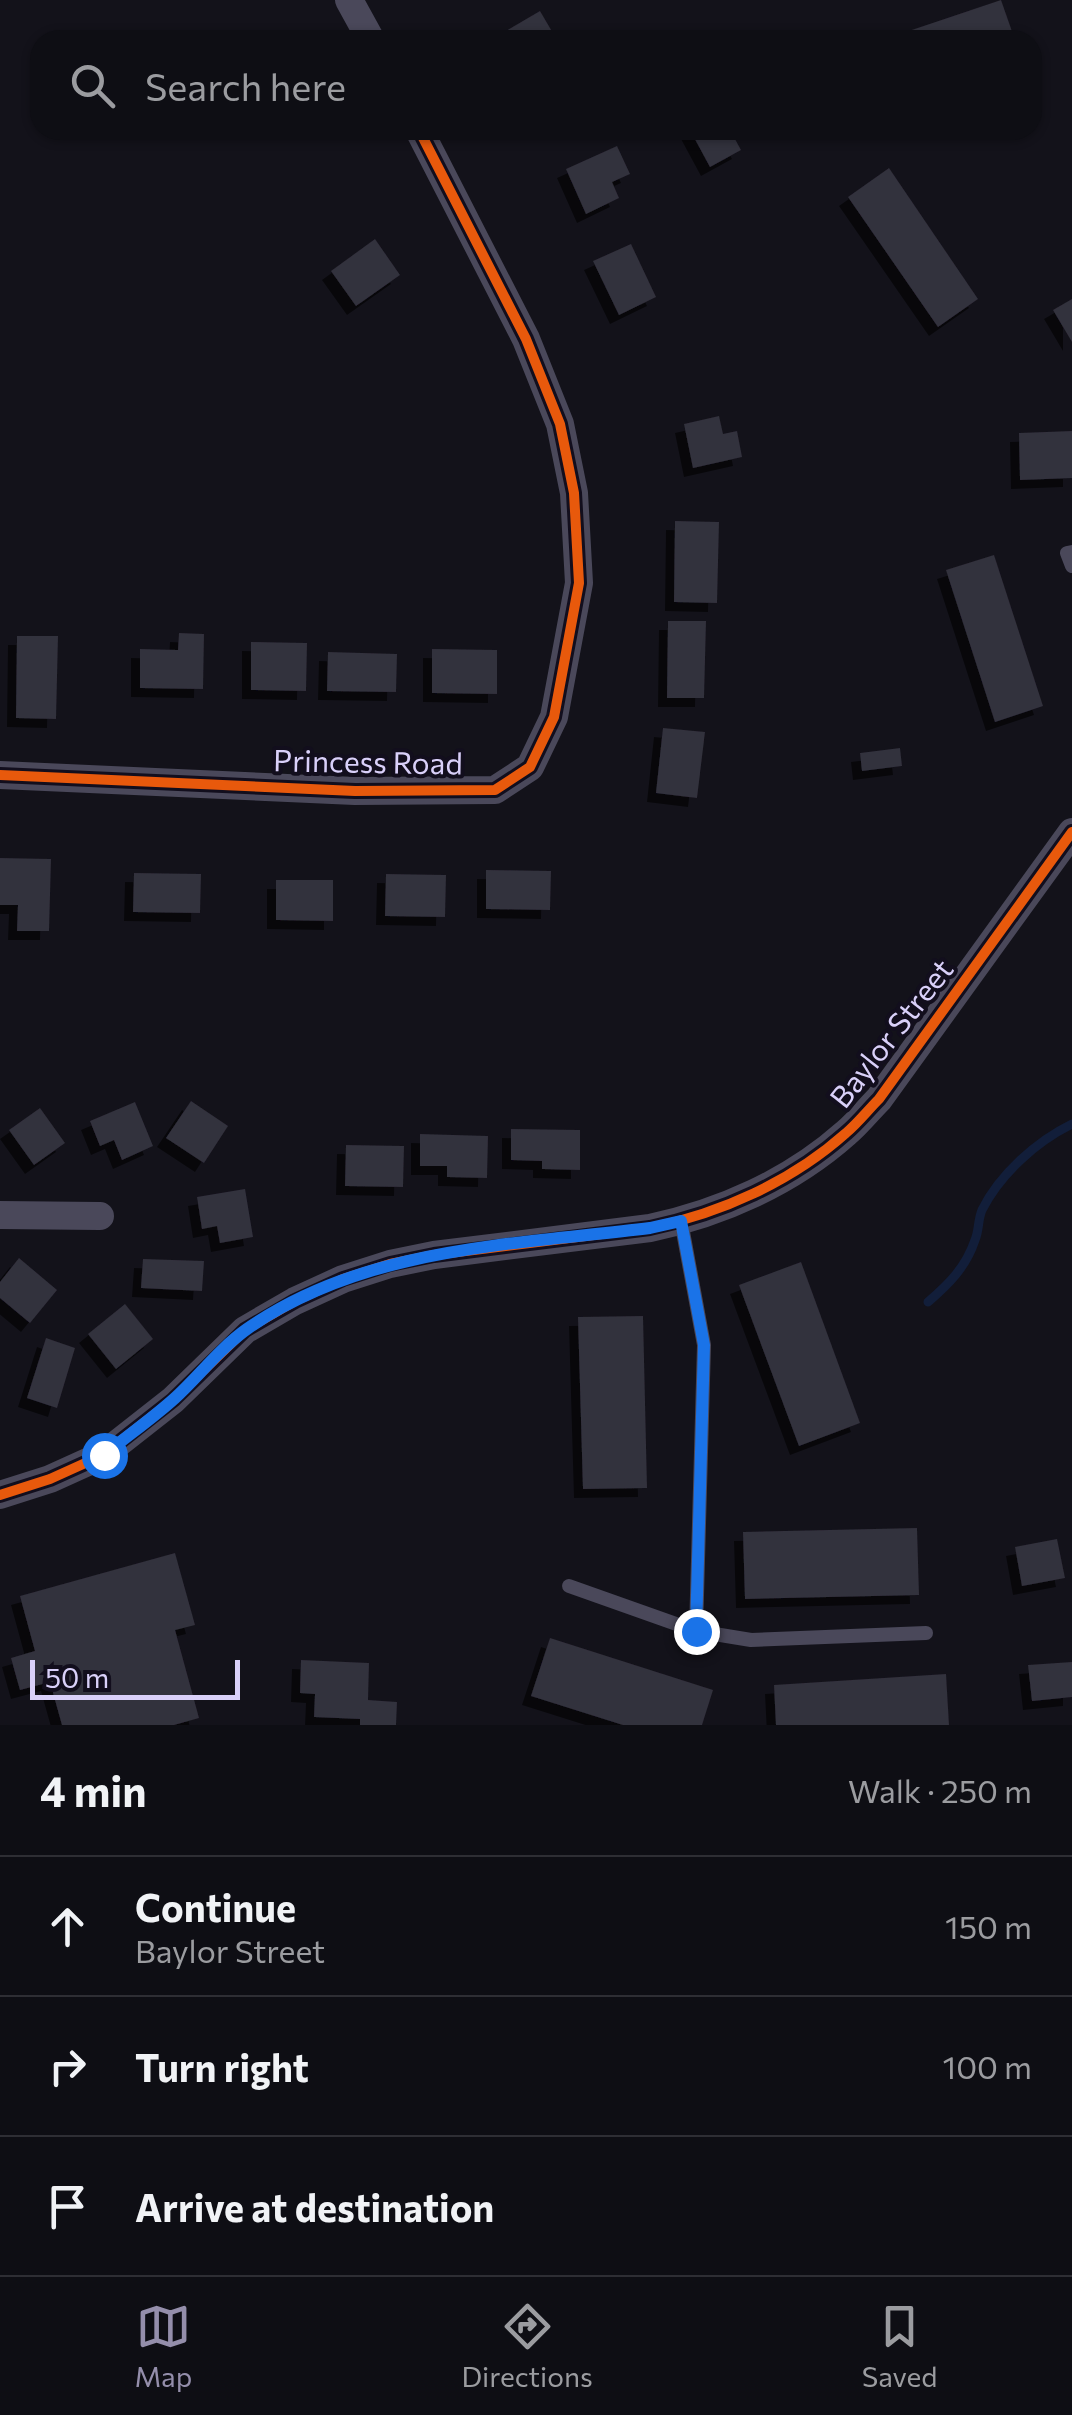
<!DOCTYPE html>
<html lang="en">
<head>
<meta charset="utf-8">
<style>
  body { margin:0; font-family:Commissioner,sans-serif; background:#1c1c22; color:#f1f3f6 }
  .scale { position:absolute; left:30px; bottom:25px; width:210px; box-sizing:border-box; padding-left:10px; border:5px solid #d9d0f9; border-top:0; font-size:28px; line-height:35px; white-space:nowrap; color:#d9d0f9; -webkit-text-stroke:8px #120e1d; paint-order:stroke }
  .stop { position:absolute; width:30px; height:30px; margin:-22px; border:8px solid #1a73e8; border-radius:50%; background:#fff }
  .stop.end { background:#1a73e8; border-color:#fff; box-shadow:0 2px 10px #0008 }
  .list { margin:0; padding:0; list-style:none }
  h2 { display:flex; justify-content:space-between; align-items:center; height:130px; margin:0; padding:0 40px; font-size:42px }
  h2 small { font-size:32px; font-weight:400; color:#9b9ca0 }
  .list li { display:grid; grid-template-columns:65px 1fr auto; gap:30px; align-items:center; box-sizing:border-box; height:140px; padding:0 40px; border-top:2px solid #2e2e34 }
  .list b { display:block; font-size:38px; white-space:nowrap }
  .list p { margin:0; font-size:32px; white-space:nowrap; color:#9b9ca0 }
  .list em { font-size:32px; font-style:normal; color:#9b9ca0 }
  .icon { flex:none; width:55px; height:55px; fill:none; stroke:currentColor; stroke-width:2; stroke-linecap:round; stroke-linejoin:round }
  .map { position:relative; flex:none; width:1072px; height:1725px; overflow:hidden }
  .search { position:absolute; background:#0e0e14; box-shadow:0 2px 8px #0004; left:30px; right:30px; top:30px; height:110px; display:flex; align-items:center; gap:25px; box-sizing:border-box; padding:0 35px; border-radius:30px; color:#9b9ca0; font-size:38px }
  .sheet { height:550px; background:#0e0e14 }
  nav { display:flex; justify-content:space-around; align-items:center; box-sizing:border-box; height:140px; border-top:2px solid #2e2e34; background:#0e0e14; font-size:28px; color:#9b9ca0 }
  nav a { display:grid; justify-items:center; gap:5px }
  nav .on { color:#948eab }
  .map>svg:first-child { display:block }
</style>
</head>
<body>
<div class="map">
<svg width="1072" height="1725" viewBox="0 0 1072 1725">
  <defs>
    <filter id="shadow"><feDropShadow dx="-9" dy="9" stdDeviation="0" flood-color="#0009"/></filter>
  </defs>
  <rect width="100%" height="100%" fill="#13121a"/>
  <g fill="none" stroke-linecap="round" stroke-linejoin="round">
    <!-- stream -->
    <path stroke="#121e3a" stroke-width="9" d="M928 1302C949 1284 966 1267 975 1240 979 1231 978 1219 982 1210 1000 1174 1037 1141 1072 1124"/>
  </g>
  <!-- building -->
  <g fill="#32303c" filter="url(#shadow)">
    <path d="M1001 0 1015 40H885V39Z"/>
    <path d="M540 11 557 40H502L499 35Z"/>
    <path d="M690 130H730L741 150 710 167Z"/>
    <path d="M617 146 630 174 612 182 619 198 586 214 566 169Z"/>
    <path d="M889 168 978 299 938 327 848 197Z"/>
    <path d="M375 239 400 275 356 306 331 271Z"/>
    <path d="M631 244 656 297 619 315 593 261Z"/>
    <path d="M1072 299V342L1053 310Z"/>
    <path d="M719 416 723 434 737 431 742 457 693 468 684 424Z"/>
    <path d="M1072 431V478L1020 480 1019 433Z"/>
    <path d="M675 521 719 522 717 603 674 602Z"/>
    <path d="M994 555 1043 706 995 722 946 570Z"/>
    <path d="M668 621H706L704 698H667Z"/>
    <path d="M179 633 204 634 203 689 140 688V649L178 650Z"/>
    <path d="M17 636H58L56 719 16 718Z"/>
    <path d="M251 642 307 643 306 691 251 690Z"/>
    <path d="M432 649 497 650V694L432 693Z"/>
    <path d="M328 652 397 654 396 692 327 691Z"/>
    <path d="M663 728 705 732 697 798 656 793Z"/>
    <path d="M900 748 902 766 862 771 860 753Z"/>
    <path d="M0 858 51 859 49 931H17L18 905H0Z"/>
    <path d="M486 870 551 871 550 910 486 909Z"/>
    <path d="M134 873 201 874 200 913 133 912Z"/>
    <path d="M386 874 446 875 445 917 385 916Z"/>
    <path d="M276 880H333V921L276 920Z"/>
    <path d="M191 1101 228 1126 204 1163 166 1138Z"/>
    <path d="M135 1102 153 1146 122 1160 114 1140 100 1146 90 1121Z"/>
    <path d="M40 1108 65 1143 34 1165 9 1130Z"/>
    <path d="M511 1129 580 1130V1170L542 1169V1161L511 1160Z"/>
    <path d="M420 1134 488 1136 487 1178 447 1177V1166H420Z"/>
    <path d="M346 1145 404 1146 403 1187 345 1186Z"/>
    <path d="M245 1189 253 1237 220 1243 217 1226 202 1229 197 1197Z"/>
    <path d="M19 1258 57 1290 30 1323 0 1298V1282Z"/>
    <path d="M143 1259 204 1261 202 1291 141 1288Z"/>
    <path d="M801 1262 860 1423 799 1446 739 1285Z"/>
    <path d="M125 1304 153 1339 116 1369 88 1334Z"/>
    <path d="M643 1316 647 1488 583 1489 578 1317Z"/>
    <path d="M46 1338 75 1348 57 1408 27 1398Z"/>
    <path d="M917 1528 919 1595 745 1599 743 1532Z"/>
    <path d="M1057 1539 1065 1578 1022 1586 1015 1547Z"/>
    <path d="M175 1553 195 1625 175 1630 199 1718 174 1725H62L50 1682 20 1690 11 1658 35 1651 20 1596Z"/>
    <path d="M550 1638 713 1690 702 1725H623L531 1696Z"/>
    <path d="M301 1660 369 1663 368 1700 397 1702 396 1725H360V1719L314 1717 315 1694 300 1693Z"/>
    <path d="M1072 1662V1697L1032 1701 1028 1665Z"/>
    <path d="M946 1674 949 1725H776L774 1685Z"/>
  </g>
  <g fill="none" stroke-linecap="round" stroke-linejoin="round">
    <!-- service -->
    <g stroke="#4a485a" stroke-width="14">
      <path d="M1072 552 1067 553 1072 566"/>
      <path d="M681 1221 704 1345 696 1631 751 1640 926 1633"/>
      <path d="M569 1586 696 1631"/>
    </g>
    <!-- minor -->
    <g stroke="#4a485a" stroke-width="28">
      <path d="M349 0 371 40"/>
      <path d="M0 775 355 791 495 790 530 767 554 717 579 583 574 493 560 424 526 339 419 130"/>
      <path d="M0 1215 100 1216"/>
      <path d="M0 1495 50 1479 103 1455 173 1400 245 1330 295 1301 343 1279 390 1264 434 1255 650 1228C721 1213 791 1182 846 1133 858 1123 868 1110 879 1099L1072 832"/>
    </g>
    <!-- cycleway casing -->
    <g stroke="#120e1d" stroke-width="16">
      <g id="cycleway">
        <path d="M0 775 355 791 495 790 530 767 554 717 579 583 574 493 560 424 526 339 419 130"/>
        <path d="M0 1495 50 1479 103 1455 173 1400 245 1330 295 1301 343 1279 390 1264 434 1255 650 1228C721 1213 791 1182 846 1133 858 1123 868 1110 879 1099L1072 832"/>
      </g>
    </g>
    <!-- cycleway -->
    <use href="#cycleway" stroke="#e8590c" stroke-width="10"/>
  </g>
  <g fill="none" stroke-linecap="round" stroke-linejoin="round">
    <!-- route -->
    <path stroke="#1a73e8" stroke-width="12" d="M104 1455C127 1436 153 1418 175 1398 199 1376 220 1348 247 1329 364 1247 512 1245 650 1228L681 1221 704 1345 696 1631"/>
  </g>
  <g text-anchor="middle" stroke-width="8" stroke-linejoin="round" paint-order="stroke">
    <!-- street labels -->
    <g font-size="30" fill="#d9d0f9" stroke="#120e1d">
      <text transform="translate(368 763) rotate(1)" y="10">Princess Road</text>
      <text transform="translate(892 1034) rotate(-52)" y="10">Baylor Street</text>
    </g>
  </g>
</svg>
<div class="scale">50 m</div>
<div class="stop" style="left:104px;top:1455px"></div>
<div class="stop end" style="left:696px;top:1631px"></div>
<div class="search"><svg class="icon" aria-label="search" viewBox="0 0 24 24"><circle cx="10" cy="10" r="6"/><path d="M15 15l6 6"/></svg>Search here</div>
</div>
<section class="sheet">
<h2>4 min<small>Walk · 250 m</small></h2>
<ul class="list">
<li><svg class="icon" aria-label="ahead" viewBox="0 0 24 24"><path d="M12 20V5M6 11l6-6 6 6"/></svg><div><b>Continue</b><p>Baylor Street</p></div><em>150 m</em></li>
<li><svg class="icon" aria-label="right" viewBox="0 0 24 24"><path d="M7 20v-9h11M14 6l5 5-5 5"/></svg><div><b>Turn right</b></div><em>100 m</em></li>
<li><svg class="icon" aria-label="arrive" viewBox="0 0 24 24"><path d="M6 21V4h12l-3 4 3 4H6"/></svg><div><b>Arrive at destination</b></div></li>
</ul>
</section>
<nav>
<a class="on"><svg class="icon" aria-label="map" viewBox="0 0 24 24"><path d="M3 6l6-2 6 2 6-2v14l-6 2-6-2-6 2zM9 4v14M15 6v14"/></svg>Map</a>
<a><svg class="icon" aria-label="directions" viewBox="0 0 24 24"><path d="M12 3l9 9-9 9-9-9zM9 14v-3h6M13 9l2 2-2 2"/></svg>Directions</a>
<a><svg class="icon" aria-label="saved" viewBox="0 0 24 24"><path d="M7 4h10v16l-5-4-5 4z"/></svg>Saved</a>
</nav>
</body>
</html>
